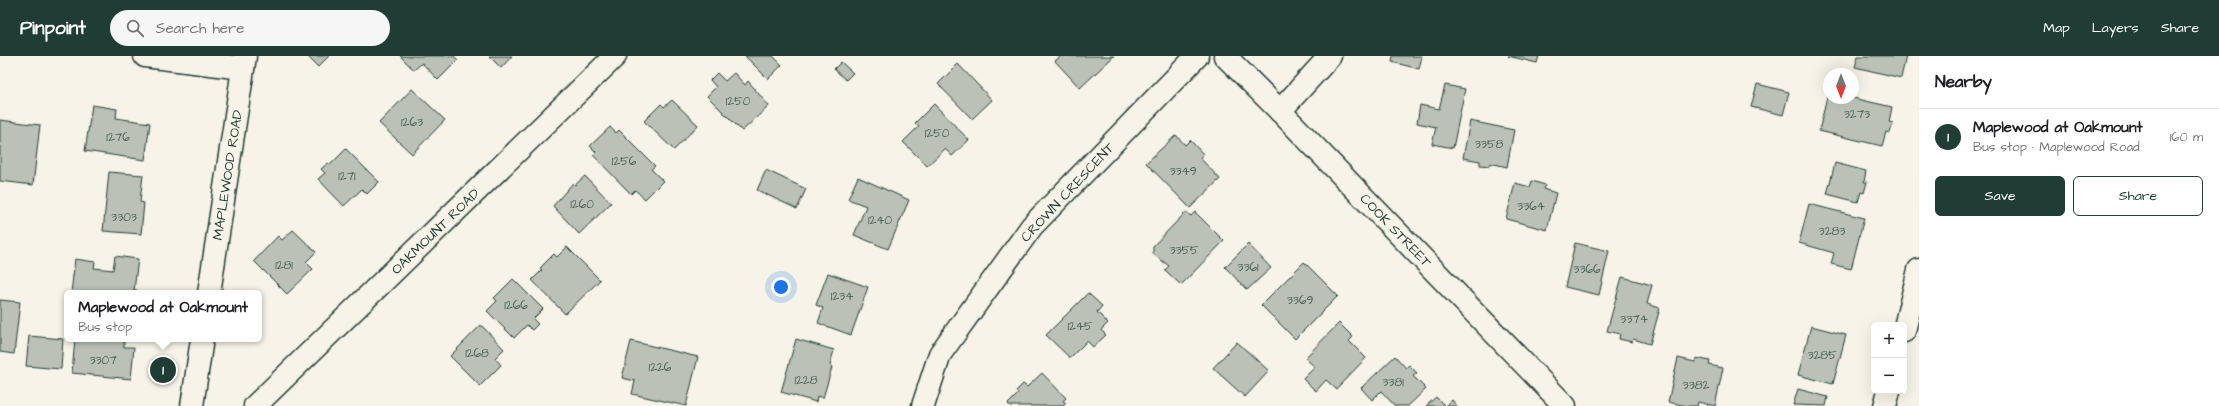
<!DOCTYPE html>
<html lang="en">
<head>
<meta charset="utf-8">
<style>
  body { margin:0; font-family:"Architects Daughter",sans-serif; background:#f6f6f6; color:#202124 }
  .controls { position:absolute; right:12px; bottom:12px; display:grid; overflow:hidden; border-radius:6px; box-shadow:0 4px 16px #0002 }
  .controls button { width:36px; height:36px; display:grid; place-items:center; padding:0; border:0; border-bottom:1px solid #e0e0e0; background:#fff; color:#202124; font:20px sans-serif }
  .compass { position:absolute; left:1823px; top:12px; width:36px; height:36px; border-radius:50%; background:#fff; box-shadow:0 4px 16px #0002; rotate:180deg }
  .you { position:absolute; left:781px; top:231px; width:14px; height:14px; margin:-10px; border:3px solid #fff; border-radius:50%; background:#1a73e8; box-shadow:0 0 0 6px #1a73e833 }
  .badge { display:grid; place-items:center; width:26px; height:26px; border-radius:50%; background:#1f3d34; color:#fff; font-size:13px; font-weight:700 }
  .pin { position:absolute; translate:-50% -50%; border:2px solid #fff; box-shadow:0 1px 4px #0006 }
  .popup { position:absolute; left:64px; top:234px; width:198px; height:52px; box-sizing:border-box; display:grid; place-content:center; border-radius:6px; background:#fff; filter:drop-shadow(0 1px 3px #0005); font-size:13px; white-space:nowrap; color:#757577 }
  .popup b { font-size:15px; color:#202124 }
  .popup::after { content:''; position:absolute; left:50%; top:100%; margin-left:-8px; border:8px solid transparent; border-top-color:#fff }
  .list { margin:0; padding:0; list-style:none }
  h2 { display:flex; justify-content:space-between; align-items:center; height:52px; margin:0; padding:0 16px; font-size:17px }
  h2 small { font-size:13px; font-weight:400; color:#757577 }
  .list li { display:grid; grid-template-columns:26px 1fr auto; gap:12px; align-items:center; box-sizing:border-box; height:56px; padding:0 16px; border-top:1px solid #e0e0e0 }
  .list b { display:block; font-size:15px; white-space:nowrap }
  .list p { margin:0; font-size:13px; white-space:nowrap; color:#757577 }
  .list em { font-size:13px; font-style:normal; color:#757577 }
  .actions { display:flex; gap:8px; padding:12px 16px }
  .actions a { flex:1; padding:9px 0; border:1px solid #1f3d34; border-radius:6px; text-align:center; font-size:14px; color:#1f3d34 }
  .actions .main { background:#1f3d34; color:#fff }
  .icon { flex:none; width:22px; height:22px; fill:none; stroke:currentColor; stroke-width:2; stroke-linecap:round; stroke-linejoin:round }
  .map { position:relative; flex:none; width:1919px; height:350px; overflow:hidden }
  header { display:flex; align-items:center; gap:24px; box-sizing:border-box; height:56px; padding:0 20px; background:#1f3d34; color:#fff }
  header strong { font-size:19px }
  nav { display:flex; gap:22px; margin-inline-start:auto; font-size:14px }
  .search { width:280px; height:36px; background:#f6f6f6; display:flex; align-items:center; gap:10px; box-sizing:border-box; padding:0 14px; border-radius:22px; color:#757577; font-size:15px }
  main { display:flex }
  aside { flex:1; background:#fff }
  .map>svg:first-child { display:block }
</style>
</head>
<body>
<header>
<strong>Pinpoint</strong>
<div class="search"><svg class="icon" aria-label="search" viewBox="0 0 24 24"><circle cx="10" cy="10" r="6"/><path d="M15 15l6 6"/></svg>Search here</div>
<nav><a>Map</a><a>Layers</a><a>Share</a></nav>
</header>
<main>
<div class="map">
<svg width="1919" height="350" viewBox="0 0 1919 350">
  <rect width="100%" height="100%" fill="#f7f3e8"/>
  <filter id="ink" filterUnits="userSpaceOnUse"><feTurbulence type="fractalNoise" baseFrequency=".025" numOctaves="2"/><feDisplacementMap in="SourceGraphic" scale="8" xChannelSelector="R" yChannelSelector="G"/><feConvolveMatrix kernelMatrix="1 2 1 2 8 2 1 2 1" color-interpolation-filters="sRGB"/></filter>
  <g filter="url(#ink)">
    <!-- building -->
    <g fill="#bbc1b6" stroke="#1f3d34">
      <path d="M307 0H329L318 11Z"/>
      <path d="M400 0H454L458 4 438 24 422 7 414 14Z"/>
      <path d="M489 0H512L501 12Z"/>
      <path d="M745 0H773L782 9 768 23Z"/>
      <path d="M1061 0H1114L1080 32 1055 5Z"/>
      <path d="M1393 0H1422L1419 13 1392 6Z"/>
      <path d="M1508 0H1539L1537 7Z"/>
      <path d="M1858 0H1906L1901 22 1855 11Z"/>
      <path d="M841 6 853 17 846 24 834 13Z"/>
      <path d="M958 8 992 44 972 63 938 28Z"/>
      <path d="M717 17 725 25 734 17 745 29 748 25 769 50 742 75 707 40 716 31 710 24Z"/>
      <path d="M1757 28 1789 36 1783 59 1751 51Z"/>
      <path d="M1445 29 1465 33 1453 92 1432 88 1436 71 1417 67 1420 49 1439 53Z"/>
      <path d="M412 33 445 64 412 98 379 67Z"/>
      <path d="M1828 36 1829 42H1853L1892 51 1889 66 1893 67 1890 77 1886 76 1882 90 1819 75Z"/>
      <path d="M672 44 698 69 674 94 644 65 661 48 664 51Z"/>
      <path d="M934 48 969 84 952 100 945 93 927 110 903 86 919 70 915 67Z"/>
      <path d="M92 49 117 53 116 62 150 67 145 104 85 95Z"/>
      <path d="M0 64 40 69 33 129 0 125Z"/>
      <path d="M1470 65 1514 74 1507 111 1490 107 1489 110 1480 109V105L1463 102Z"/>
      <path d="M610 71 616 77 619 74 655 110 651 113 663 125 645 143 635 134 631 138 593 99 596 96 590 90Z"/>
      <path d="M1176 79 1185 89 1190 84 1203 98 1200 102 1220 123 1190 152 1146 107Z"/>
      <path d="M346 93 379 126 367 138 362 133 344 150 318 123 325 117 321 113 328 107 330 109Z"/>
      <path d="M1835 107 1866 115 1864 126H1867L1864 137 1861 136 1858 146 1827 138Z"/>
      <path d="M766 114 806 133 797 153 757 134Z"/>
      <path d="M109 116 143 119 140 146 144 147 141 178 103 175Z"/>
      <path d="M585 120 611 147 579 178 553 150 573 127 575 129Z"/>
      <path d="M858 121 909 144 888 193 854 179 866 150 848 143Z"/>
      <path d="M1532 125 1545 129 1543 133 1556 137 1547 174 1506 163 1515 127 1530 131Z"/>
      <path d="M1809 148 1864 162 1851 213 1831 208 1834 197 1799 187Z"/>
      <path d="M1186 156 1191 160 1195 156 1224 185 1181 229 1165 214 1169 210 1153 198V190Z"/>
      <path d="M293 174 316 196 306 206 313 213 287 238 254 205 278 180 282 184Z"/>
      <path d="M1575 187 1609 195 1599 239 1565 231Z"/>
      <path d="M1248 188 1271 212 1247 234 1225 211Z"/>
      <path d="M567 191 600 224 565 258 532 224 542 214 540 212 554 198 557 201Z"/>
      <path d="M115 200 138 203 134 234H137V237H71L75 203 95 206 94 212 113 214Z"/>
      <path d="M1304 206 1338 240 1295 283 1261 249Z"/>
      <path d="M828 217 868 231 851 279 818 267 823 252 816 249Z"/>
      <path d="M1622 221 1652 229 1647 248 1660 252 1650 288 1633 283 1632 286 1619 283 1620 278 1607 275Z"/>
      <path d="M513 223 543 253 533 263 538 268 532 274 527 269 514 282 487 255 497 245 494 242Z"/>
      <path d="M1088 237 1102 250 1097 256 1108 267 1101 274 1106 279 1093 291 1087 285 1070 302 1046 279Z"/>
      <path d="M0 244 20 246 14 298 0 296Z"/>
      <path d="M1339 267 1353 281 1349 285 1366 302 1336 333 1326 324 1316 335 1303 323 1315 311 1305 302Z"/>
      <path d="M481 269 504 293 495 302 501 309 480 330 450 300Z"/>
      <path d="M1811 270 1846 279 1833 328 1798 319Z"/>
      <path d="M29 280 63 283 61 313 26 310Z"/>
      <path d="M75 283H124V291H134L131 323 72 317Z"/>
      <path d="M796 283 834 294 830 309 832 311 823 342 817 340 816 346 781 336Z"/>
      <path d="M631 285 698 301 686 350 632 338 635 325 622 322Z"/>
      <path d="M1237 286 1269 315 1245 341 1213 312Z"/>
      <path d="M1395 300 1406 312 1409 309 1417 317 1413 320 1426 333 1408 350H1395L1381 335 1372 344 1361 332Z"/>
      <path d="M1678 302 1695 306 1696 302 1710 305 1709 309 1723 312 1715 350 1698 346 1697 350H1687L1668 346Z"/>
      <path d="M1042 317 1066 342 1063 345 1066 347 1063 350H1010L1008 348 1018 338 1016 335 1023 328 1027 331Z"/>
      <path d="M1798 333 1828 341 1826 350 1793 349Z"/>
      <path d="M1436 341 1445 350H1426Z"/>
      <path d="M1452 344 1457 350H1446Z"/>
    </g>
    <g fill="none" stroke-linecap="round" stroke-linejoin="round">
      <!-- minor casing -->
      <g stroke="#1f3d34" stroke-width="25">
        <g id="minor">
          <path d="M145 0 243 12"/>
          <path d="M1280 55 1330 0"/>
          <path d="M209 237 245 0"/>
          <path d="M1904 275 1919 214"/>
          <path d="M192 350 202 283"/>
          <path d="M255 350 615 0"/>
          <path d="M923 350 940 298 1032 170 1197 0"/>
          <path d="M1885 350 1889 335"/>
        </g>
      </g>
      <!-- major casing -->
      <g stroke="#1f3d34" stroke-width="25">
        <path id="major" d="M1225 0 1280 55 1565 350"/>
      </g>
      <!-- minor -->
      <use href="#minor" stroke="#f7f3e8" stroke-width="22"/>
      <!-- major -->
      <use href="#major" stroke="#f7f3e8" stroke-width="22"/>
    </g>
  </g>
  <g text-anchor="middle" stroke-width="4" stroke-linejoin="round" paint-order="stroke">
    <!-- number labels -->
    <g font-size="12" fill="#465e54">
      <text x="738" y="49">1250</text>
      <text x="1857" y="62">3273</text>
      <text x="412" y="70">1263</text>
      <text x="937" y="81">1250</text>
      <text x="118" y="85">1276</text>
      <text x="1489" y="92">3358</text>
      <text x="624" y="109">1256</text>
      <text x="1183" y="119">3349</text>
      <text x="347" y="124">1271</text>
      <text x="582" y="152">1260</text>
      <text x="1531" y="154">3364</text>
      <text x="124" y="165">3303</text>
      <text x="880" y="168">1240</text>
      <text x="1832" y="179">3283</text>
      <text x="1184" y="198">3355</text>
      <text x="284" y="213">1281</text>
      <text x="1248" y="215">3361</text>
      <text x="1587" y="217">3366</text>
      <text x="842" y="244">1234</text>
      <text x="1300" y="248">3369</text>
      <text x="516" y="253">1266</text>
      <text x="1634" y="267">3374</text>
      <text x="1080" y="274">1245</text>
      <text x="477" y="301">1268</text>
      <text x="1822" y="303">3285</text>
      <text x="103" y="308">3307</text>
      <text x="660" y="315">1226</text>
      <text x="806" y="328">1228</text>
      <text x="1393" y="330">3381</text>
      <text x="1696" y="333">3382</text>
    </g>
    <!-- street labels -->
    <g font-size="14" fill="#1f3d34" stroke="#f7f3e8">
      <text transform="translate(227 119) rotate(-81)" y="5">MAPLEWOOD ROAD</text>
      <text transform="translate(1067 136) rotate(-47)" y="5">CROWN CRESCENT</text>
      <text transform="translate(1396 174) rotate(46)" y="5">COOK STREET</text>
      <text transform="translate(435 175) rotate(-44)" y="5">OAKMOUNT ROAD</text>
    </g>
  </g>
</svg>
<div class="controls">
<button>+</button>
<button>−</button>
</div>
<svg class="compass" viewBox="-18 -18 36 36"><path d="M0-13l5 13h-10z" fill="#e53935"/><path d="M0 13l5-13h-10z" fill="#757577"/></svg>
<div class="you"></div>
<div class="pin badge" style="left:163px;top:314px">1</div>
<div class="popup"><b>Maplewood at Oakmount</b>Bus stop</div>
</div>
<aside>
<h2>Nearby<small></small></h2>
<ul class="list">
<li><span class="badge">1</span><div><b>Maplewood at Oakmount</b><p>Bus stop · Maplewood Road</p></div><em>160 m</em></li>
</ul>
<div class="actions"><a class="main">Save</a><a>Share</a></div>
</aside>
</main>
</body>
</html>
